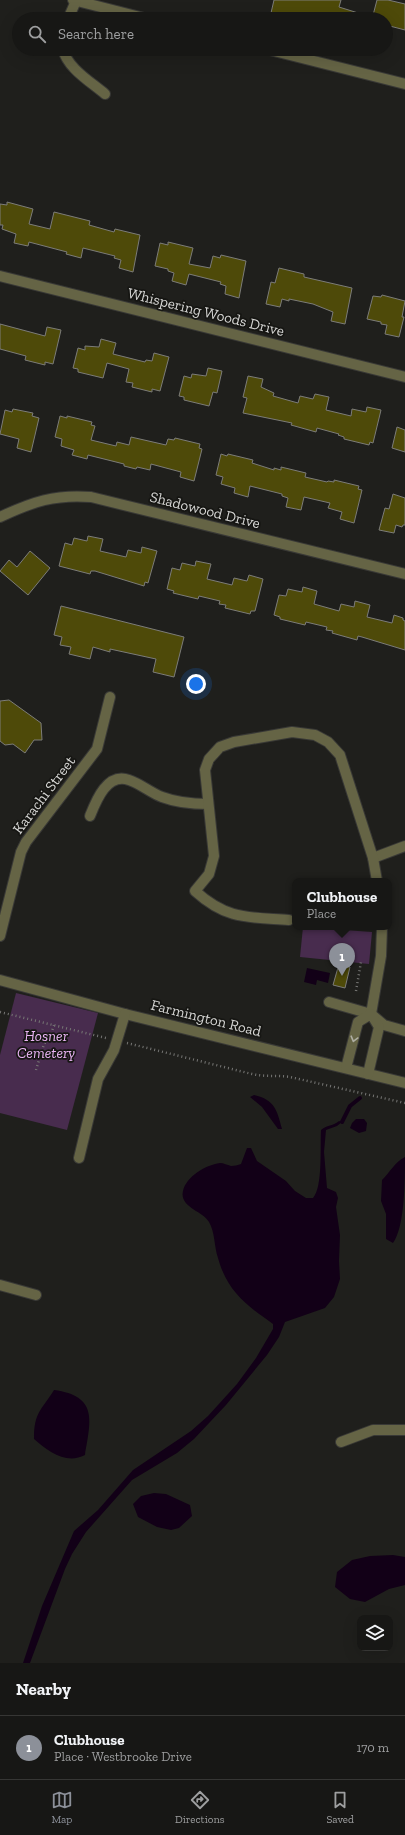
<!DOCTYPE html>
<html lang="en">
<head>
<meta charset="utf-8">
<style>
  body { margin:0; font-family:"Zilla Slab",serif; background:#242422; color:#f1f3f6 }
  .controls { position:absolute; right:12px; bottom:12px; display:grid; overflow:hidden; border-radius:8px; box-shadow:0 4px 16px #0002 }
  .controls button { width:36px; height:36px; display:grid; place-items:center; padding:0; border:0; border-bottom:1px solid #363634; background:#171715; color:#f1f3f6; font:20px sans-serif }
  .you { position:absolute; left:196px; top:684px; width:14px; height:14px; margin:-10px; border:3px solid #fff; border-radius:50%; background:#1a73e8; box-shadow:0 0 0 6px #1a73e833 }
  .badge { display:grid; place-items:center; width:26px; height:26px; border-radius:50%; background:#8c9099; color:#fff; font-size:13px; font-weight:700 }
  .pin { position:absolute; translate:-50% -33px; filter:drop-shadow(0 1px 2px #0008) }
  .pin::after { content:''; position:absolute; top:21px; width:14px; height:12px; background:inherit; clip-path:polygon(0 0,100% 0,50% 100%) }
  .popup { position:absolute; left:292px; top:878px; width:100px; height:52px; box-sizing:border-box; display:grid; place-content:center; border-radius:8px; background:#171715; filter:drop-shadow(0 1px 3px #0005); font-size:13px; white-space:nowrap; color:#9e9fa0 }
  .popup b { font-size:15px; color:#f1f3f6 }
  .popup::after { content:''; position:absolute; left:50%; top:100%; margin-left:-8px; border:8px solid transparent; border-top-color:#171715 }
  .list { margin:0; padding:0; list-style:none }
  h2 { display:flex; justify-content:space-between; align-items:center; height:52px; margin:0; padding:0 16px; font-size:17px }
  h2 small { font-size:13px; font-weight:400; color:#9e9fa0 }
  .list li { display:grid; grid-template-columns:26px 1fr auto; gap:12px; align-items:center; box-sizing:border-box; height:64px; padding:0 16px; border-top:1px solid #363634 }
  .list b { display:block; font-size:15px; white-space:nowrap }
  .list p { margin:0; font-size:13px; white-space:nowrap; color:#9e9fa0 }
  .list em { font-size:13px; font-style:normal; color:#9e9fa0 }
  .icon { flex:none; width:22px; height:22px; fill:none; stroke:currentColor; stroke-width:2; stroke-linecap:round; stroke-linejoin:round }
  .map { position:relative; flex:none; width:405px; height:1663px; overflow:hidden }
  .search { position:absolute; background:#171715; box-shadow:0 4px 16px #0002; left:12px; right:12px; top:12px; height:44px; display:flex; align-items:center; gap:10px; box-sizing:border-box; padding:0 14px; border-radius:22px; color:#9e9fa0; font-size:15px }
  .sheet { height:116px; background:#171715 }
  nav { display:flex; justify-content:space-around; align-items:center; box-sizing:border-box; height:56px; border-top:1px solid #363634; background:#171715; font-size:11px; color:#9e9fa0 }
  nav a { display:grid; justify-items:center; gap:2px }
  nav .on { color:#8c9099 }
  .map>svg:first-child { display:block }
</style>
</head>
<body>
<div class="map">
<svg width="405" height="1663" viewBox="0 0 405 1663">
  <rect width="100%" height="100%" fill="#1f1f1c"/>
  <!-- green -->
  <g fill="#482c4e">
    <path d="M303 927 372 932 369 964 300 957Z"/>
    <path d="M16 993 98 1013 67 1130 0 1113V1055Z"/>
  </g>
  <!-- water -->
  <g fill="#120017">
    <path d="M307 968 330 973 328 983 317 980 316 985 304 982Z"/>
    <path d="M254 1095C275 1100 277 1110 282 1129H278L262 1107 250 1097Z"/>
    <path d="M356 1119H364L367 1123 366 1131 359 1133 350 1128 352 1123Z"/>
    <path d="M339 1121 342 1122 337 1126 326 1130 324 1152 327 1188 336 1192 338 1198 336 1207 340 1235 339 1261 340 1279 334 1297 325 1308 285 1322 279 1337 267 1355 226 1405 194 1439 177 1453 132 1480 86 1532 72 1554 65 1569 30 1663H23L42 1606 74 1531 98 1510 133 1470 191 1431 208 1416 237 1384 256 1358 273 1329V1324C246 1305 227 1291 218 1258 214 1246 215 1232 209 1222 203 1211 179 1207 183 1191 186 1177 205 1165 220 1163 224 1163 227 1165 231 1166 234 1166 238 1165 241 1164L247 1148H251L257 1161 286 1181 295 1191 306 1198H313C323 1187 320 1146 321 1130 326 1125 334 1126 339 1121Z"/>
    <path d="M405 1157C405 1179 405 1227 393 1243L386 1239V1214L381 1201 382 1180C391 1171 394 1163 405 1157Z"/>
    <path d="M54 1390C98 1396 91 1420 85 1455 66 1465 48 1451 34 1439 34 1412 41 1411 54 1390Z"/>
    <path d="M154 1493 166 1494 190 1505 192 1516 179 1528 171 1530 157 1527 138 1517 133 1504 141 1496Z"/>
    <path d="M393 1555 405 1557V1585L389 1589 365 1602 350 1599 335 1587 337 1572 352 1560 370 1556Z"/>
  </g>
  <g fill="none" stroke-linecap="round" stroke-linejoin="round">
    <!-- stream -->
    <path stroke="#120017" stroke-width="4" d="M342 1122 350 1106 360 1098"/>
  </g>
  <!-- building -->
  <g fill="#4e4a09" stroke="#7c7c79">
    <path d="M274 0H341L339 7 371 17 370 19H294L271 13Z"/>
    <path d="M377 0H388L405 4V30L386 25V19H372Z"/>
    <path d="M7 202 33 209 29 224 50 229 54 212 90 221 89 225 114 232 115 229 140 235 133 272 119 268 121 260 114 258 115 256 83 248 81 258 66 254 67 252 29 242 28 246 14 243 16 234 2 229 3 225H0V204L7 205Z"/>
    <path d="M168 242 193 248 189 264 210 268 213 256 220 258 221 255 246 261 239 298 225 294 226 286 220 284 221 282 189 274 186 285 172 281 174 273 168 271V269L155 266 160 243 168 245Z"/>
    <path d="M279 268 304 274V277L352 288 345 324 331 321 333 312 313 304 289 299V301L282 299 280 307 266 304 271 282 275 283Z"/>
    <path d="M382 295 405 301 402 317H404L399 337 385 334 387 325 381 324V322L367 319 373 296 381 297Z"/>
    <path d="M0 324 45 336 47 327 61 330 53 364 45 362V365L25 360 26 356 0 349Z"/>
    <path d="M101 339 116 343 113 354 145 362 146 360 152 361 154 353 169 357 160 391 152 389V392L132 387 133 383 126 382 129 369 107 363 103 378 78 372V369L73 368 78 348 85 350V346L99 347Z"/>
    <path d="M208 368 222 371 217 393 213 392 209 406 184 400V397L179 396 184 376 191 378 192 374 206 376Z"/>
    <path d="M248 376 263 379 261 387 274 393 273 396 298 403 300 396 313 399 315 394 329 397 326 410 351 416 352 409 366 412 367 407 381 410 373 443 370 442 369 445 344 439V437L338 435 339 434 317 428 316 432 291 425 292 423 243 413 247 398 243 397Z"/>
    <path d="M13 409 33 413 32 416 39 418 31 452 17 448 19 439 0 434 5 410 12 412Z"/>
    <path d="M60 416 67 418V416L92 422 91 425 95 426 91 440 116 446 117 442 129 445 131 437 166 445 168 439 174 440 175 438 200 444 199 448 202 449 194 481 180 477 181 472 151 464 150 470 137 467 136 469 124 466V464L88 455 87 459 72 455 74 450 61 446 62 439 55 437Z"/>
    <path d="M397 427 405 430V452L392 448Z"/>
    <path d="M221 454 227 456 228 454 253 460 252 463 274 470V468L281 470V467L306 473 305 477 327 482 328 481 334 482V480L359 486 358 489 362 490 354 523 340 519 342 512 328 508 330 503 304 497 301 510 286 507 288 498 282 496V494L250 486 248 497 234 493 235 488 221 484 223 477 216 475Z"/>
    <path d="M393 494 405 498V525H403L402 527 396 525 394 533 379 530 385 508 389 509Z"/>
    <path d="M88 536 103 539 100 551 126 557 128 550 141 553 142 547 157 551 148 583 145 582 144 586 95 571H91L90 574 59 566 65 543 72 545 74 538 87 541Z"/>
    <path d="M30 551 50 568 28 595 0 571 9 560 17 567Z"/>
    <path d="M196 561 211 564 207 579 232 585 234 578 247 581 249 575 263 579 255 611H251L250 614 225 608 226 605 219 604 220 601 199 596 198 599 173 593 174 591 167 589 172 568 180 570 182 563 195 566Z"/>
    <path d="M303 587 317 591 314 604 339 611 341 604 354 607 355 601 370 605 367 617 392 623 394 615 403 618V620L405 621V650L362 637 358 636 357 640 332 633 333 631 326 630 327 627 306 622 305 625 280 619V617L274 615 279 595 286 596 288 589 302 592Z"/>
    <path d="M61 606 184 637 174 677 153 672 156 659 110 649V652L93 647 90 659 69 654 71 647 60 645 62 637 54 635Z"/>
    <path d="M9 700 41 723 42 740H34L25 753 13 744 5 745 0 741V701Z"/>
    <path d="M339 964 350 967 345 988 333 985Z"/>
  </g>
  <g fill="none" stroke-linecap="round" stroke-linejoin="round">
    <!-- minor casing -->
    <g stroke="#393936" stroke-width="12">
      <g id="minor">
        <path d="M73 0 148 19"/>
        <path d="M68 19 76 1"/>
        <path d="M63 49C67 68 91 82 105 94"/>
        <path d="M266 49 405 84"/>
        <path d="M0 276 405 377"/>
        <path d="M0 517C32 502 55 494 91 497L405 574"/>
        <path d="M90 816C96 801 107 772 129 780 141 784 151 793 162 797 178 803 192 804 208 804"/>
        <path d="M373 858 405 846"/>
        <path d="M289 920C248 917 227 920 195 891L209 874 214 856 205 770 209 759 220 747 234 742 292 732 315 735 328 742 340 755 373 858 377 881"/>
        <path d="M0 936 21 852 26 842 97 749 110 697"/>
        <path d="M0 980 125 1014 405 1083"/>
        <path d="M329 1002 371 1014 384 1025 405 1031"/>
        <path d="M371 1014 381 956 382 927"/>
        <path d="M346 1068 358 1022 371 1014 379 1027 368 1074"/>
        <path d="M79 1158 98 1079 114 1050 125 1014"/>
        <path d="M0 1285 36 1295"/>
        <path d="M341 1442 373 1430H405"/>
      </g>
    </g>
    <!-- path -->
    <g stroke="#777775" stroke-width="2.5" stroke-dasharray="1 3" stroke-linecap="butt">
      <path d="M356 991 361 962"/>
      <path d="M0 1012 106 1038"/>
      <path d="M127 1043 252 1074C265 1077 277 1075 290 1077L405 1103"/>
      <path d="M36 1070 44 1044 50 1037 54 1025"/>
    </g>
    <!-- minor -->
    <use href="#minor" stroke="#656445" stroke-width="10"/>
  </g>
  <!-- one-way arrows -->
  <defs><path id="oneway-chevron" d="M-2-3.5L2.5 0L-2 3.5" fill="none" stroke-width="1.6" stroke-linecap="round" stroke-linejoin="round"/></defs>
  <use stroke="#aeaea2" href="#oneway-chevron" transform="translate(354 1039) rotate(105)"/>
  <g text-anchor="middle" stroke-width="3.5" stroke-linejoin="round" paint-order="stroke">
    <!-- street labels -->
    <g font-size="15" fill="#d6d6d4" stroke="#161613">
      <text transform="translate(206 312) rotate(14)" y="5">Whispering Woods Drive</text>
      <text transform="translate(205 510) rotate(14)" y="5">Shadowood Drive</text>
      <text transform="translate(44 795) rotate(-53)" y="5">Karachi Street</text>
      <text transform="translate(206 1018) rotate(14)" y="5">Farmington Road</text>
    </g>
    <!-- park labels -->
    <g font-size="15" font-style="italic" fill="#ecb6f6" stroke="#161613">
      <text x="46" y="1041">Hosner<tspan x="46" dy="17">Cemetery</tspan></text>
    </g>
  </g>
</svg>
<div class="controls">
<button><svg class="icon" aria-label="layers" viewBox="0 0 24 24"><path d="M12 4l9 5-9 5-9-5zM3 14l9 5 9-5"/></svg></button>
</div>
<div class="you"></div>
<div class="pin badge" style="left:342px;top:976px">1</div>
<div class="popup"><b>Clubhouse</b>Place</div>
<div class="search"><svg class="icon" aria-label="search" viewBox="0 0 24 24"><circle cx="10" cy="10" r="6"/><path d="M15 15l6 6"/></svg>Search here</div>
</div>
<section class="sheet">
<h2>Nearby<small></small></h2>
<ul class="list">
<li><span class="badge">1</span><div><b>Clubhouse</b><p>Place · Westbrooke Drive</p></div><em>170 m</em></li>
</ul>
</section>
<nav>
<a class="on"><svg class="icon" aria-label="map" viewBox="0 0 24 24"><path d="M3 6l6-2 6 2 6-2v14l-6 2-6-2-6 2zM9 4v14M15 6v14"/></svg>Map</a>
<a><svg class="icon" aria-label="directions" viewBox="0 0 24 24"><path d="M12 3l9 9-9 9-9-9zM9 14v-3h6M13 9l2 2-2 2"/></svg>Directions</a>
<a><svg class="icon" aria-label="saved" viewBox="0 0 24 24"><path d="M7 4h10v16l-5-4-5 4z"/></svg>Saved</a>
</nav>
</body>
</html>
